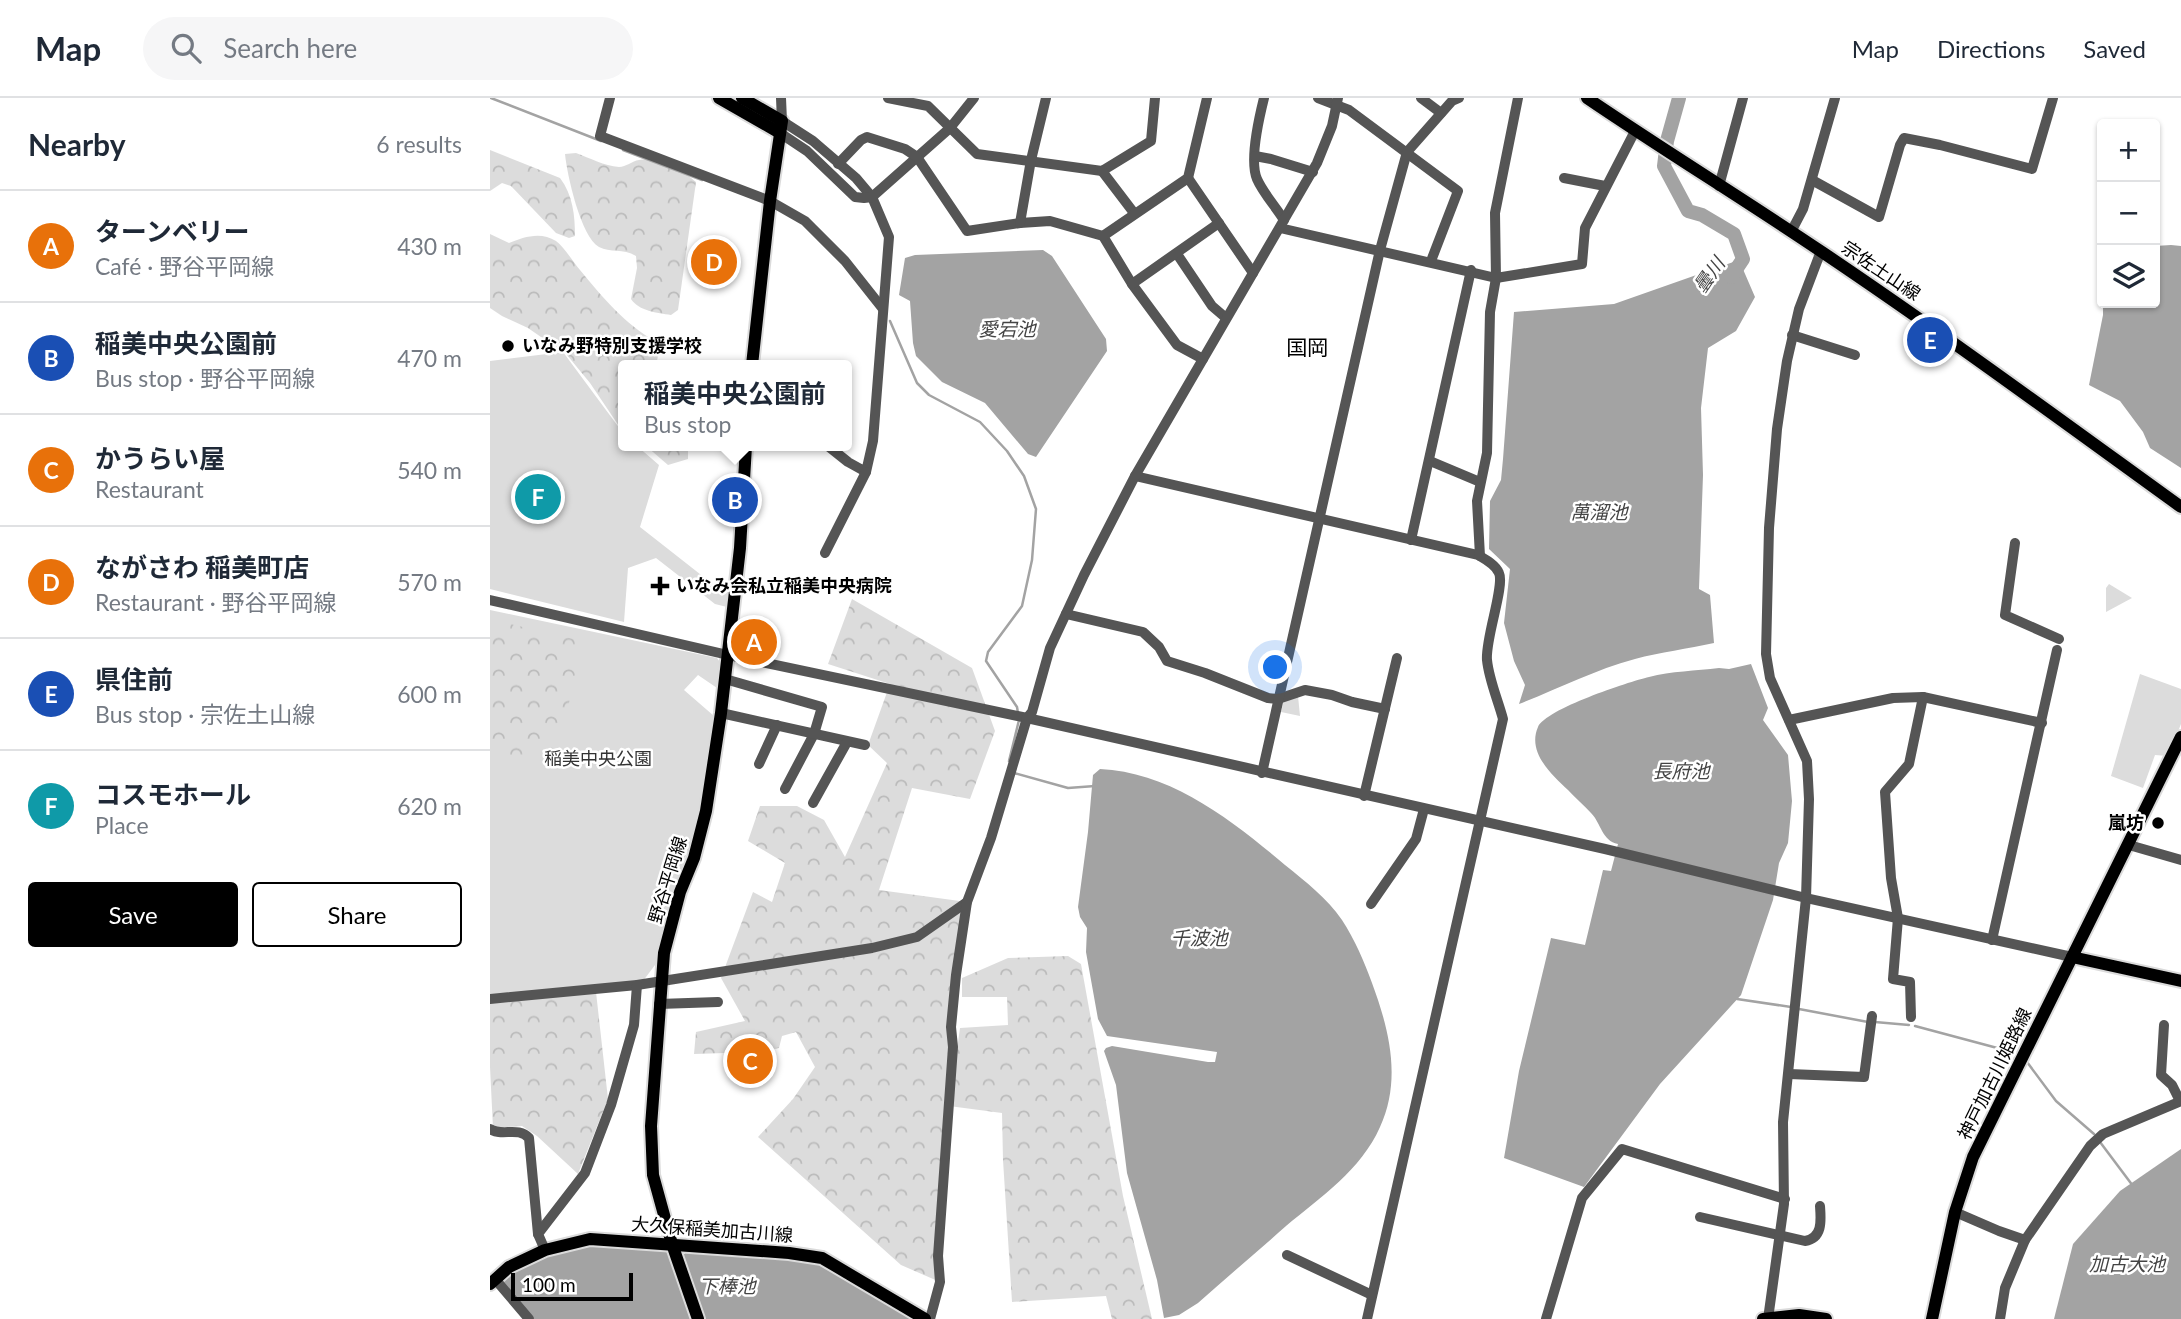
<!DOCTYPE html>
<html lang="en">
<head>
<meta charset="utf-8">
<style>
  body { margin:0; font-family:Lato,"Noto Sans JP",sans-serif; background:#f6f6f7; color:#1f2937 }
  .controls { position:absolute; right:21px; top:21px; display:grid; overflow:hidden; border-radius:7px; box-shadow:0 2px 5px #0004 }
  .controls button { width:63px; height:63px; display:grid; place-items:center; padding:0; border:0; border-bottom:2px solid #e0e1e3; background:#fff; color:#1f2937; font:35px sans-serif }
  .scale { position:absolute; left:21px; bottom:18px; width:122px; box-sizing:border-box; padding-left:7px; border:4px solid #000; border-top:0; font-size:19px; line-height:24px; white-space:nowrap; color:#000; -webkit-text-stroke:5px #fff; paint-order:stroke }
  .you { position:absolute; left:786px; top:570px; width:24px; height:24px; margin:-18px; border:5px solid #fff; border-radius:50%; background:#1a73e8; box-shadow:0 0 0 10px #1a73e833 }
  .badge { display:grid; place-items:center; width:46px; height:46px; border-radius:50%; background:#000; color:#fff; font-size:23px; font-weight:700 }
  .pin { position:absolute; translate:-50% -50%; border:4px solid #fff; box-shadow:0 2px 7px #0006 }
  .popup { position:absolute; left:128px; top:262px; width:234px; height:91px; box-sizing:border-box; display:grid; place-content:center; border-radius:7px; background:#fff; filter:drop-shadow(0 2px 5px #0005); font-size:23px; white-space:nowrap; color:#747a83 }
  .popup b { font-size:26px; color:#1f2937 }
  .popup::after { content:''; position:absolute; left:50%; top:100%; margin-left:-14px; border:14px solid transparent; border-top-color:#fff }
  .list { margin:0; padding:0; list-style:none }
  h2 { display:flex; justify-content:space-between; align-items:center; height:91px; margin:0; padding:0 28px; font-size:30px }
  h2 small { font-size:23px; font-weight:400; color:#747a83 }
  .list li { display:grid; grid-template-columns:46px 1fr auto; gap:21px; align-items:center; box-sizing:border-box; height:112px; padding:0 28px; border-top:2px solid #e0e1e3 }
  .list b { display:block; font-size:26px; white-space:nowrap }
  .list p { margin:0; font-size:23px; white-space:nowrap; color:#747a83 }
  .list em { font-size:23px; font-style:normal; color:#747a83 }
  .actions { display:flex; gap:14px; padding:21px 28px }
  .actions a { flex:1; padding:16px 0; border:2px solid #000; border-radius:7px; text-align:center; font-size:24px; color:#000 }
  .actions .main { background:#000; color:#fff }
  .icon { flex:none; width:38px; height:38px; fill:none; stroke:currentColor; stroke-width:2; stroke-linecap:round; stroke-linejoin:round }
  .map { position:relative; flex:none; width:1691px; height:1221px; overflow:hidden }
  header { display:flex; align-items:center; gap:42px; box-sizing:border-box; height:98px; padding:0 35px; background:#fff; border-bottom:2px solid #e0e1e3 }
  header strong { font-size:33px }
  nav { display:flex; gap:38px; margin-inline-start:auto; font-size:24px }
  .search { width:490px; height:63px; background:#f6f6f7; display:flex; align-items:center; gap:18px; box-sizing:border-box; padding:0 24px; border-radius:38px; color:#747a83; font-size:26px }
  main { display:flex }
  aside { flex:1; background:#fff }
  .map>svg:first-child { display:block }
</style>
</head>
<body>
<header>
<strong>Map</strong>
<div class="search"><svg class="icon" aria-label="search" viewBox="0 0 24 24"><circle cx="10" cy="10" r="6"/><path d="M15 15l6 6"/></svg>Search here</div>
<nav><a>Map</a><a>Directions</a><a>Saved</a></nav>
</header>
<main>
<aside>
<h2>Nearby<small>6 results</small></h2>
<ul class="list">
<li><span class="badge" style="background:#e8710a">A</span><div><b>ターンベリー</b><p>Café · 野谷平岡線</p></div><em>430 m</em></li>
<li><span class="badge" style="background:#1a4fb4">B</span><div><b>稲美中央公園前</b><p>Bus stop · 野谷平岡線</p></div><em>470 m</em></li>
<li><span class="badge" style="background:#e8710a">C</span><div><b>かうらい屋</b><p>Restaurant</p></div><em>540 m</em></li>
<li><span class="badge" style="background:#e8710a">D</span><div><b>ながさわ 稲美町店</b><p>Restaurant · 野谷平岡線</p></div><em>570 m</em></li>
<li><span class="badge" style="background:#1a4fb4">E</span><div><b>県住前</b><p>Bus stop · 宗佐土山線</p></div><em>600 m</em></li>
<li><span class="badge" style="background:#0f9aa8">F</span><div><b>コスモホール</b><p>Place</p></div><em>620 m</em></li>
</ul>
<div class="actions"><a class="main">Save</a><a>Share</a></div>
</aside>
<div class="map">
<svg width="1691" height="1221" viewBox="0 0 1691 1221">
  <defs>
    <pattern id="forest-crowns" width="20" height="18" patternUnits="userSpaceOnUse" patternTransform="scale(1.75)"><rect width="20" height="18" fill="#dcdcdc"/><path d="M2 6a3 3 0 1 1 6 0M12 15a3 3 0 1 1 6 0" fill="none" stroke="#bbb"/></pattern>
  </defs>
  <rect width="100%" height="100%" fill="#fff"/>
  <!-- green -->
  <g fill="#dcdcdc">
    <path d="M73 254 133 335V348H147L169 367 150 429 229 491 239 492 237 509 225 506 166 460 138 470 134 524 0 491V263Z"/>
    <path d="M1619 486 1642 500 1616 514V490Z"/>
    <path d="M0 512 227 560 232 567 227 590 208 577 194 592 224 618 209 719 180 805 168 863 153 883 0 897Z"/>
    <path d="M1650 576 1691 591V626L1678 658 1665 657 1653 690 1621 678Z"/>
    <path d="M808 598 810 618 791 614 794 602Z"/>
  </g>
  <!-- forest -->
  <g fill="url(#forest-crowns)">
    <path d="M0 52 70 80C83 97 85 118 85 138L79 140 66 135 21 88 12 85 0 93Z"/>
    <path d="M86 55C100 60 114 68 129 69 136 69 142 63 149 62 169 59 192 72 206 84L188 212 181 217C167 215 149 213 141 201L147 170 146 158C133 150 120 155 109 149 91 139 77 77 75 56Z"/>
    <path d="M0 136 19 145C33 139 51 133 66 143 75 150 83 164 90 172 112 199 135 226 165 243L168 258 166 267H133V334L100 285 77 257 38 230 12 218 0 210Z"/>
    <path d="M156 348H198V361L178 367Z"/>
    <path d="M362 501 482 570 505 633 480 701 422 690 389 792 477 804 465 892 460 1001 470 930 518 927 517 899H472V880L518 860 578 858 591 866 633 1098 662 1221H622L616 1198 522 1204 513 1062 512 1015 459 1008 450 1184 411 1167 268 1039 303 1001 325 969 306 934 292 938 289 950 267 954 204 956 206 934 255 923 231 880 263 794 282 804 295 765 258 743 270 708H307L334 722 355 759 397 665 378 647 400 586 338 566Z"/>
    <path d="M8 523 92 543 66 667 0 655V548Z"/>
    <path d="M106 894 118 1001 88 1076 47 1038 32 1028 3 1030 0 969V905Z"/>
  </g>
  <!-- water -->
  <g fill="#a3a3a3">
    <path d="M1681 147 1691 148V370L1660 350 1653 334 1630 303 1599 287 1613 217V205H1665V148Z"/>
    <path d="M553 152 562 158 616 241 617 253 546 359 538 356 495 305 452 284 426 258 423 245 420 203 409 197 415 160 425 157Z"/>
    <path d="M1249 162 1265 199 1246 233 1218 250 1211 310 1213 377 1209 491 1220 497 1224 545C1198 551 1170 554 1145 561 1104 572 1068 591 1029 606L1035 587 1024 563 1014 525 1020 471 999 451 1000 403 1011 382 1013 361 1024 214 1124 206Z"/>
    <path d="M1261 566 1278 610 1273 622 1298 657 1302 703 1298 745 1289 765 1283 802 1251 897 1170 986 1094 1089 1014 1060 1029 973 1061 840 1095 847 1113 772 1121 773 1128 746C1112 743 1111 725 1101 715 1094 707 1085 700 1078 692 1061 676 1037 654 1048 629 1056 611 1138 584 1159 579 1181 573 1206 573 1229 570L1239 571Z"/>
    <path d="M610 671C681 674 743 723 795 767 816 784 837 800 852 822 865 842 874 863 882 885 899 931 912 981 890 1029 871 1072 831 1099 796 1128 767 1154 737 1179 708 1205L689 1217 674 1220 667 1182 637 1075 626 987 614 953 616 950 622 948 718 964H725L727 954 617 938 608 921 596 854 597 830 590 819 588 809 598 734 603 677Z"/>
    <path d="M1691 1051V1221H1564L1583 1146 1630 1093Z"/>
    <path d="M107 1144 176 1151 201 1221H44L12 1183C38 1160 74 1151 107 1144Z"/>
    <path d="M199 1152 292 1159 323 1164 367 1187 409 1214 424 1221H213L193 1157Z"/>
  </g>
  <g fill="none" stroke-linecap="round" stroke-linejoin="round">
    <!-- stream -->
    <g stroke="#a3a3a3" stroke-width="2.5">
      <path d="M1 0 111 43"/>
      <path d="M133 52 212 82"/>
      <path d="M400 223 427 285 439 297 490 324 517 353 534 378 546 411 542 462 532 508 498 554 496 563 527 609 528 615"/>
      <path d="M519 663 529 622"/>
      <path d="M524 675 578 690 605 688"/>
      <path d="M1247 901 1301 909"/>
      <path d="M1309 911 1378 924"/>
      <path d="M1385 924 1419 927"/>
      <path d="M1425 928 1526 955"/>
      <path d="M1537 964 1566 1003 1604 1036"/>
      <path d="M1610 1044 1643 1088"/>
    </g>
    <!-- river -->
    <path stroke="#a3a3a3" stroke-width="14" d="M1189 0 1177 43 1174 68 1198 113 1212 117 1244 136 1253 161 1241 179"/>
    <!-- major casing -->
    <g stroke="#dbdbdb" stroke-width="16">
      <g id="major">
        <path d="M229 0 290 35"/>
        <path d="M252 0 292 23 280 103 262 267"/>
        <path d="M1097 0C1175 53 1255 102 1332 154 1454 236 1572 323 1691 409"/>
        <path d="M1582 859 1691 883"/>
        <path d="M0 1186 19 1169 55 1152 100 1141 299 1155 332 1160 435 1221"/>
        <path d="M208 1221 182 1146 163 1077 161 1028 174 855 190 794 204 760 216 713 231 615 250 450 256 348"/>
        <path d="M1273 1221 1309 1217 1336 1221"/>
        <path d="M1442 1221 1465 1114 1483 1059 1691 639"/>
      </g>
    </g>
    <!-- minor -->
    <g stroke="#555" stroke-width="10">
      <path d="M120 0 110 38 280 103 315 123 355 163 393 211"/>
      <path d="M291 0 292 23 323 43 366 80 382 99 399 139 383 343 376 374 358 364 338 348"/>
      <path d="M398 0 438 8 487 56 612 73 661 43 665 0"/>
      <path d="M774 0C769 20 759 62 767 81 773 95 786 109 794 122"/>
      <path d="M828 0 859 12 968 93 941 163"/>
      <path d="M931 0 951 15"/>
      <path d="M290 35 317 53 365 99 374 100 382 99 460 30 484 0"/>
      <path d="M765 58 781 61 823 74"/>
      <path d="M348 66 371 42 377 39 415 51 427 59 477 133 530 125 560 123 613 138 642 186 687 247 713 261"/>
      <path d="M612 73 644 115"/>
      <path d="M698 80 763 175"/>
      <path d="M1074 80 1115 88"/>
      <path d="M1322 82 1389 119 1410 47 1414 40 1450 47 1542 71 1563 0"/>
      <path d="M1229 88 1253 0"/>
      <path d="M530 125 541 62 556 0"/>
      <path d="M790 130 1006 180 1092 166 1095 130 1145 33"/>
      <path d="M1301 134 1313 111 1345 0"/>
      <path d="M613 138 698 80 717 0"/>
      <path d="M687 156 722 208 736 220"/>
      <path d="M642 186 729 125"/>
      <path d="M1302 237 1365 257"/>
      <path d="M940 363 990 384"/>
      <path d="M645 378 988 457C995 461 1006 467 1009 475 1015 488 995 541 997 562 999 582 1008 602 1013 621L877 1221"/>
      <path d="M921 442 981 172"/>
      <path d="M1525 445 1515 517 1569 541"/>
      <path d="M335 455 376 374"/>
      <path d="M990 458 987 403 997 355 1000 214 1006 180 1005 115 1028 0"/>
      <path d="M0 502 238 557 537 620 1115 751 1316 800 1582 859"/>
      <path d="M576 516 653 534 669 549 677 563 715 575 778 600 788 601 815 592 842 597 862 604 895 611"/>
      <path d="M235 581 332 609 324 636 295 691"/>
      <path d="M231 615 375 647"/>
      <path d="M1299 622 1403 600 1433 599 1552 625"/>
      <path d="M269 666 287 627"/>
      <path d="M772 675 890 152 917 54 962 3 969 0"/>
      <path d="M874 698 907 560"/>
      <path d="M323 705 357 644"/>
      <path d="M1639 747 1691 762"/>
      <path d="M881 806 926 741 934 711"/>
      <path d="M1502 842 1567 552"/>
      <path d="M0 901 147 887 382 850 427 839 477 804"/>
      <path d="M169 906 228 904"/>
      <path d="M1421 919 1420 884 1403 881 1408 820 1401 780 1395 694 1419 666 1433 599"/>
      <path d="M1674 927 1671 977 1682 987 1690 1003"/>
      <path d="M1299 976 1374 979 1382 918"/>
      <path d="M0 1031C12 1039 28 1028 39 1040L48 1136"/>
      <path d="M1465 1114 1509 1133 1535 1142"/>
      <path d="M1210 1119 1315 1143C1333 1140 1331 1122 1330 1108"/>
      <path d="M55 1152 48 1136 95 1075 121 1007 144 927 147 887"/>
      <path d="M797 1157 882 1197"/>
      <path d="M5 1181 39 1221"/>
      <path d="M440 1221 450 1184 448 1158 463 949 461 929 466 877 477 804 501 740 537 620 542 614 560 550 594 477 645 378 827 65 842 28 848 0"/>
      <path d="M1056 1221 1092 1100 1132 1051 1295 1101"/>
      <path d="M1278 1221 1294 1106 1293 1024 1316 800 1319 701 1317 663 1280 580 1276 556 1279 430 1287 331 1297 263 1309 211 1331 153"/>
      <path d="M1510 1221 1515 1190 1535 1142 1600 1048 1613 1036 1691 1003"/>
    </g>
    <!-- major -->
    <use href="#major" stroke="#000" stroke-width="12"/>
  </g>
  <!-- markers -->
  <g fill="#000" stroke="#fff" stroke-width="2.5">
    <circle cx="18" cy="248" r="7"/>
    <path d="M166.5 477.5h7v7h7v7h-7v7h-7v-7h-7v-7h7z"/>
    <circle cx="1668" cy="725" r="7"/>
  </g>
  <g text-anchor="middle" stroke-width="5" stroke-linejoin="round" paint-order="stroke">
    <!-- street labels -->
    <g font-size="18" fill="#000" stroke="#fff">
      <text transform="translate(1391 173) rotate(34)" y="6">宗佐土山線</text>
      <text transform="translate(178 782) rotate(-73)" y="6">野谷平岡線</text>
      <text transform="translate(1505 976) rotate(-64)" y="6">神戸加古川姫路線</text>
      <text transform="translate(222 1132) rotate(4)" y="6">大久保稲美加古川線</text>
    </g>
    <!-- poi labels -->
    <g font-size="18" font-weight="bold" fill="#000" stroke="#fff" text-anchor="start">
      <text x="32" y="254">いなみ野特別支援学校</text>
      <text x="186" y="494">いなみ会私立稲美中央病院</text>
      <text x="1654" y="731" text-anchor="end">嵐坊</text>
    </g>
    <!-- park labels -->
    <g font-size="18" fill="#333" stroke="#fff">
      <text x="108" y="667">稲美中央公園</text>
    </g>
    <!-- water labels -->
    <g font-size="19" font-style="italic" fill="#444" stroke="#fff">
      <text transform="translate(1219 177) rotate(-55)" y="7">曇川</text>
      <text x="517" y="238">愛宕池</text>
      <text x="1109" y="421">萬溜池</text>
      <text x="1191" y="680">長府池</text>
      <text x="709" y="847">千波池</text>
      <text x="1637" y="1173">加古大池</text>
      <text x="237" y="1195">下棒池</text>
    </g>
    <!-- quarter labels -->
    <g font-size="21" fill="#000" stroke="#fff">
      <text x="817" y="257">国岡</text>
    </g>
  </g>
</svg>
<div class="controls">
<button>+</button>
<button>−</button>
<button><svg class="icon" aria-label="layers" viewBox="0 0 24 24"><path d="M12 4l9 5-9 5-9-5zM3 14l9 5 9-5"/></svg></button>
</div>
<div class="scale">100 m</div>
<div class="you"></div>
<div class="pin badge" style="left:264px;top:544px;background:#e8710a">A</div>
<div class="pin badge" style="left:245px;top:402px;background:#1a4fb4">B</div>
<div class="popup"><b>稲美中央公園前</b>Bus stop</div>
<div class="pin badge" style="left:260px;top:963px;background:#e8710a">C</div>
<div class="pin badge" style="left:224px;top:164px;background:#e8710a">D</div>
<div class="pin badge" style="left:1440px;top:242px;background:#1a4fb4">E</div>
<div class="pin badge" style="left:48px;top:399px;background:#0f9aa8">F</div>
</div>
</main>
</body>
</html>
